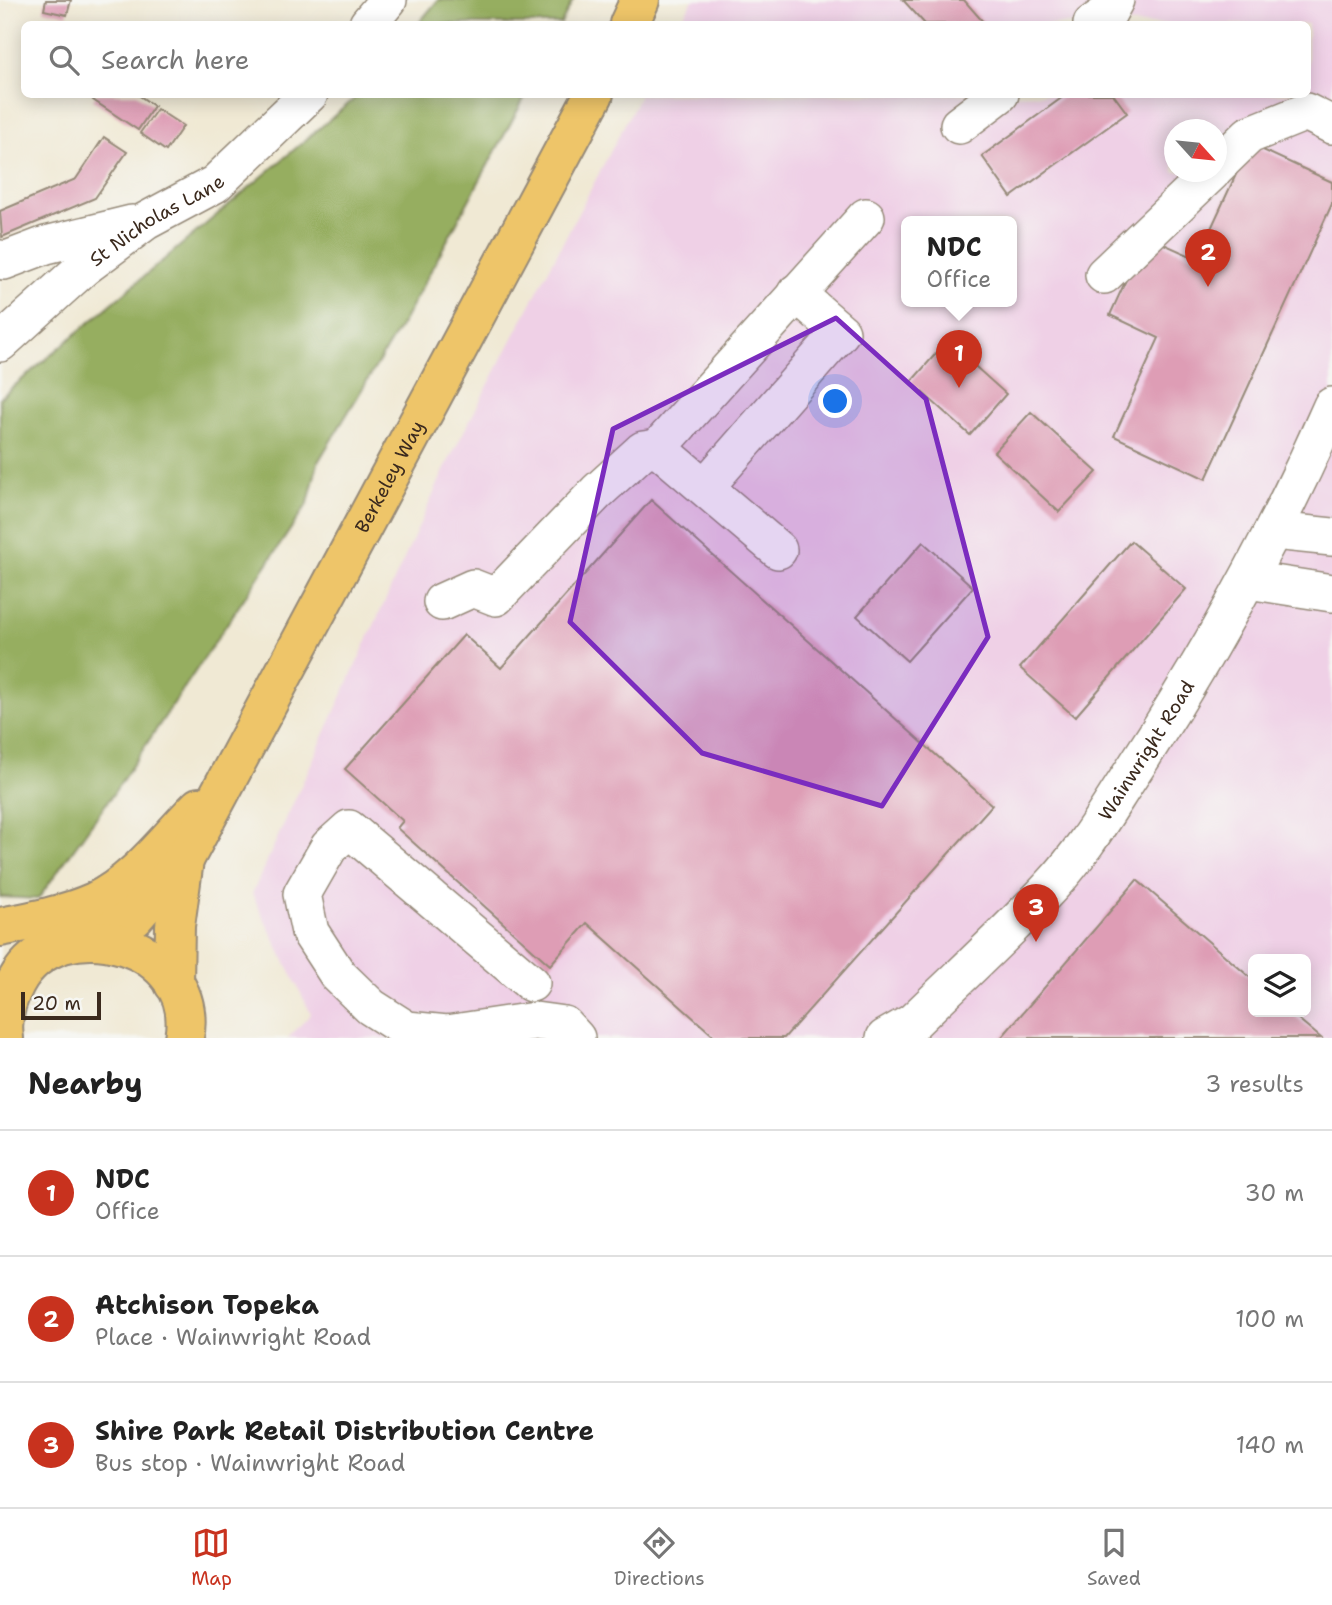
<!DOCTYPE html>
<html lang="en">
<head>
<meta charset="utf-8">
<style>
  body { margin:0; font-family:"Shantell Sans",sans-serif; background:#f2f2f2; color:#222 }
  .controls { position:absolute; right:21px; bottom:21px; display:grid; overflow:hidden; border-radius:10px; box-shadow:0 4px 18px #0003 }
  .controls button { width:63px; height:63px; display:grid; place-items:center; padding:0; border:0; border-bottom:2px solid #e0e0e0; background:#fff; color:#222; font:35px sans-serif }
  .compass { position:absolute; left:1164px; top:119px; width:63px; height:63px; border-radius:50%; background:#fff; box-shadow:0 4px 18px #0003; rotate:117deg }
  .scale { position:absolute; left:21px; bottom:18px; width:80px; box-sizing:border-box; padding-left:7px; border:4px solid #3b2a1e; border-top:0; font-size:19px; line-height:24px; white-space:nowrap; color:#3b2a1e; -webkit-text-stroke:5px #f6f6f2; paint-order:stroke }
  .you { position:absolute; left:836px; top:402px; width:24px; height:24px; margin:-18px; border:5px solid #fff; border-radius:50%; background:#1a73e8; box-shadow:0 0 0 10px #1a73e833 }
  .badge { display:grid; place-items:center; width:46px; height:46px; border-radius:50%; background:#c8321e; color:#fff; font-size:23px; font-weight:700 }
  .pin { position:absolute; translate:-50% -58px; filter:drop-shadow(0 2px 4px #0008) }
  .pin::after { content:''; position:absolute; top:37px; width:24px; height:21px; background:inherit; clip-path:polygon(0 0,100% 0,50% 100%) }
  .popup { position:absolute; left:901px; top:216px; width:116px; height:91px; box-sizing:border-box; display:grid; place-content:center; border-radius:10px; background:#fff; filter:drop-shadow(0 2px 5px #0005); font-size:23px; white-space:nowrap; color:#767676 }
  .popup b { font-size:26px; color:#222 }
  .popup::after { content:''; position:absolute; left:50%; top:100%; margin-left:-14px; border:14px solid transparent; border-top-color:#fff }
  .list { margin:0; padding:0; list-style:none }
  h2 { display:flex; justify-content:space-between; align-items:center; height:91px; margin:0; padding:0 28px; font-size:30px }
  h2 small { font-size:23px; font-weight:400; color:#767676 }
  .list li { display:grid; grid-template-columns:46px 1fr auto; gap:21px; align-items:center; box-sizing:border-box; height:126px; padding:0 28px; border-top:2px solid #e0e0e0 }
  .list b { display:block; font-size:26px; white-space:nowrap }
  .list p { margin:0; font-size:23px; white-space:nowrap; color:#767676 }
  .list em { font-size:23px; font-style:normal; color:#767676 }
  .icon { flex:none; width:38px; height:38px; fill:none; stroke:currentColor; stroke-width:2; stroke-linecap:round; stroke-linejoin:round }
  .map { position:relative; flex:none; width:1332px; height:1038px; overflow:hidden }
  .search { position:absolute; background:#fff; box-shadow:0 4px 18px #0003; left:21px; right:21px; top:21px; height:77px; display:flex; align-items:center; gap:18px; box-sizing:border-box; padding:0 24px; border-radius:10px; color:#767676; font-size:26px }
  .sheet { height:469px; background:#fff }
  nav { display:flex; justify-content:space-around; align-items:center; box-sizing:border-box; height:98px; border-top:2px solid #e0e0e0; background:#fff; font-size:19px; color:#767676 }
  nav a { display:grid; justify-items:center; gap:4px }
  nav .on { color:#c8321e }
  .map>svg:first-child { display:block }
</style>
</head>
<body>
<div class="map">
<svg width="1332" height="1038" viewBox="0 0 1332 1038">
  <rect width="100%" height="100%" fill="#f6f6f2"/>
  <filter id="ink" filterUnits="userSpaceOnUse"><feTurbulence type="fractalNoise" baseFrequency=".0143" numOctaves="2"/><feDisplacementMap in="SourceGraphic" scale="14" xChannelSelector="R" yChannelSelector="G"/><feConvolveMatrix kernelMatrix="1 2 1 2 8 2 1 2 1" color-interpolation-filters="sRGB"/></filter>
  <filter id="wash" filterUnits="userSpaceOnUse"><feTurbulence type="fractalNoise" baseFrequency=".00686" numOctaves="4" result="noise"/><feDisplacementMap in="SourceGraphic" scale="28" xChannelSelector="R" yChannelSelector="G"/><feGaussianBlur stdDeviation="1.57" result="paint"/><feColorMatrix in="noise" values="0 0 0 0 0 0 0 0 0 0 0 0 0 0 0 0 0 1.4 0 .05"/><feComposite in="paint" operator="in"/></filter>
  <g filter="url(#wash)">
    <rect width="100%" height="100%" fill="#f0e9d4"/>
    <!-- built -->
    <path fill="#efd0e6" fill-rule="evenodd" d="M693 0H1332V1038H288L311 1014 252 894 448 462 640 95 1308 94V24H679ZM1174 130H1216V172H1174ZM906 222H1012V302H906ZM1253 959H1306V1012H1253Z"/>
    <!-- forest -->
    <g fill="#96ae60" stroke="#686c3f" stroke-width="2">
      <path d="M438 0H573L561 24H418Z"/>
      <path d="M360 94 526 95 404 320 318 462 308 503 113 794 38 899 0 897V398Z"/>
    </g>
    <g id="blocks">
      <!-- building -->
      <g fill="#de9db5">
        <path d="M46 0H71L67 15 44 10Z"/>
        <path d="M903 0H964L985 24H925Z"/>
        <path d="M97 94H137L154 106 138 130 93 100Z"/>
        <path d="M1067 94H1113L1127 113 1011 197 982 156Z"/>
        <path d="M157 109 183 126 166 151 140 133Z"/>
        <path d="M104 137 127 152 95 198 2 237 0 211 76 179Z"/>
        <path d="M1250 144 1332 182V204L1206 479 1114 436 1159 338 1110 315 1146 236 1197 259Z"/>
        <path d="M947 341 1006 394 970 435 911 382Z"/>
        <path d="M1031 412 1097 472 1059 512 994 452Z"/>
        <path d="M651 500 992 805 784 1038H716L587 923 550 965 397 828 403 821 345 769 464 635 501 668Z"/>
        <path d="M1131 541 1186 589 1075 717 1020 668Z"/>
        <path d="M923 542 973 587 907 661 857 616Z"/>
        <path d="M1137 880 1253 980V1012H1290L1321 1038H1001Z"/>
      </g>
    </g>
  </g>
  <g filter="url(#ink)">
    <use href="#blocks" fill-opacity="0" stroke="#968a79" stroke-width="2"/>
    <g fill="none" stroke-linecap="round" stroke-linejoin="round">
      <!-- minor casing -->
      <g stroke="#968a79" stroke-width="40">
        <g id="minor">
          <path d="M368 24 388 0"/>
          <path d="M1092 24 1108 13 1115 0"/>
          <path d="M959 125 1000 94"/>
          <path d="M1216 167 1249 135 1306 112 1332 125"/>
          <path d="M0 259 4 261 46 245 132 224"/>
          <path d="M1104 275 1212 172"/>
          <path id="s1" d="M0 343 83 268 146 221 215 184 309 94"/>
          <path d="M658 448 866 217"/>
          <path d="M705 487 841 332 796 293"/>
          <path d="M1274 531 1332 537"/>
          <path d="M1248 580 1332 593"/>
          <path d="M442 602 473 588 496 597 597 492 643 450 658 448 778 550"/>
          <path d="M531 983 349 829 329 847 302 894 310 932 338 975 371 1007 407 1030 447 1034 535 1021 564 1025 576 1038"/>
          <path id="s2" d="M885 1038 913 1022C960 976 1009 932 1053 884 1085 850 1109 807 1135 768 1210 653 1277 532 1332 406"/>
        </g>
      </g>
      <!-- major casing -->
      <g stroke="#968a79" stroke-width="42">
        <g id="major">
          <path d="M629 24 640 0"/>
          <path d="M0 927C32 921 65 915 94 902 135 883 167 839 199 807"/>
          <path id="s3" d="M95 938 134 917 184 860 594 94"/>
          <path d="M174 984 175 926 184 860"/>
          <path d="M4 1038C1 1018 6 1000 16 982 60 902 202 945 184 1038"/>
        </g>
      </g>
      <!-- minor -->
      <use href="#minor" stroke="#fff" stroke-width="37"/>
      <!-- major -->
      <use href="#major" stroke="#eec569" stroke-width="38"/>
    </g>
  </g>
  <!-- marked area -->
  <path fill="#7b2cbf" fill-opacity="0.2" stroke="#7b2cbf" stroke-width="5" stroke-linejoin="round" d="M836 318 926 399 988 637 882 806 702 753 570 622 613 429Z"/>
  <g text-anchor="middle" stroke-width="5" stroke-linejoin="round" paint-order="stroke">
    <!-- street labels -->
    <g font-size="19" fill="#3b2a1e" stroke="#f6f6f2">
      <text dy="7" stroke="none"><textPath href="#s1" startOffset="200">St Nicholas Lane</textPath></text>
      <text dy="7" stroke="none"><textPath href="#s3" startOffset="555">Berkeley Way</textPath></text>
      <text dy="7" stroke="none"><textPath href="#s2" startOffset="392">Wainwright Road</textPath></text>
    </g>
  </g>
</svg>
<div class="controls">
<button><svg class="icon" aria-label="layers" viewBox="0 0 24 24"><path d="M12 4l9 5-9 5-9-5zM3 14l9 5 9-5"/></svg></button>
</div>
<svg class="compass" viewBox="-18 -18 36 36"><path d="M0-13l5 13h-10z" fill="#e53935"/><path d="M0 13l5-13h-10z" fill="#767676"/></svg>
<div class="scale">20 m</div>
<div class="you"></div>
<div class="pin badge" style="left:959px;top:388px">1</div>
<div class="popup"><b>NDC</b>Office</div>
<div class="pin badge" style="left:1208px;top:287px">2</div>
<div class="pin badge" style="left:1036px;top:942px">3</div>
<div class="search"><svg class="icon" aria-label="search" viewBox="0 0 24 24"><circle cx="10" cy="10" r="6"/><path d="M15 15l6 6"/></svg>Search here</div>
</div>
<section class="sheet">
<h2>Nearby<small>3 results</small></h2>
<ul class="list">
<li><span class="badge">1</span><div><b>NDC</b><p>Office</p></div><em>30 m</em></li>
<li><span class="badge">2</span><div><b>Atchison Topeka</b><p>Place · Wainwright Road</p></div><em>100 m</em></li>
<li><span class="badge">3</span><div><b>Shire Park Retail Distribution Centre</b><p>Bus stop · Wainwright Road</p></div><em>140 m</em></li>
</ul>
</section>
<nav>
<a class="on"><svg class="icon" aria-label="map" viewBox="0 0 24 24"><path d="M3 6l6-2 6 2 6-2v14l-6 2-6-2-6 2zM9 4v14M15 6v14"/></svg>Map</a>
<a><svg class="icon" aria-label="directions" viewBox="0 0 24 24"><path d="M12 3l9 9-9 9-9-9zM9 14v-3h6M13 9l2 2-2 2"/></svg>Directions</a>
<a><svg class="icon" aria-label="saved" viewBox="0 0 24 24"><path d="M7 4h10v16l-5-4-5 4z"/></svg>Saved</a>
</nav>
</body>
</html>
